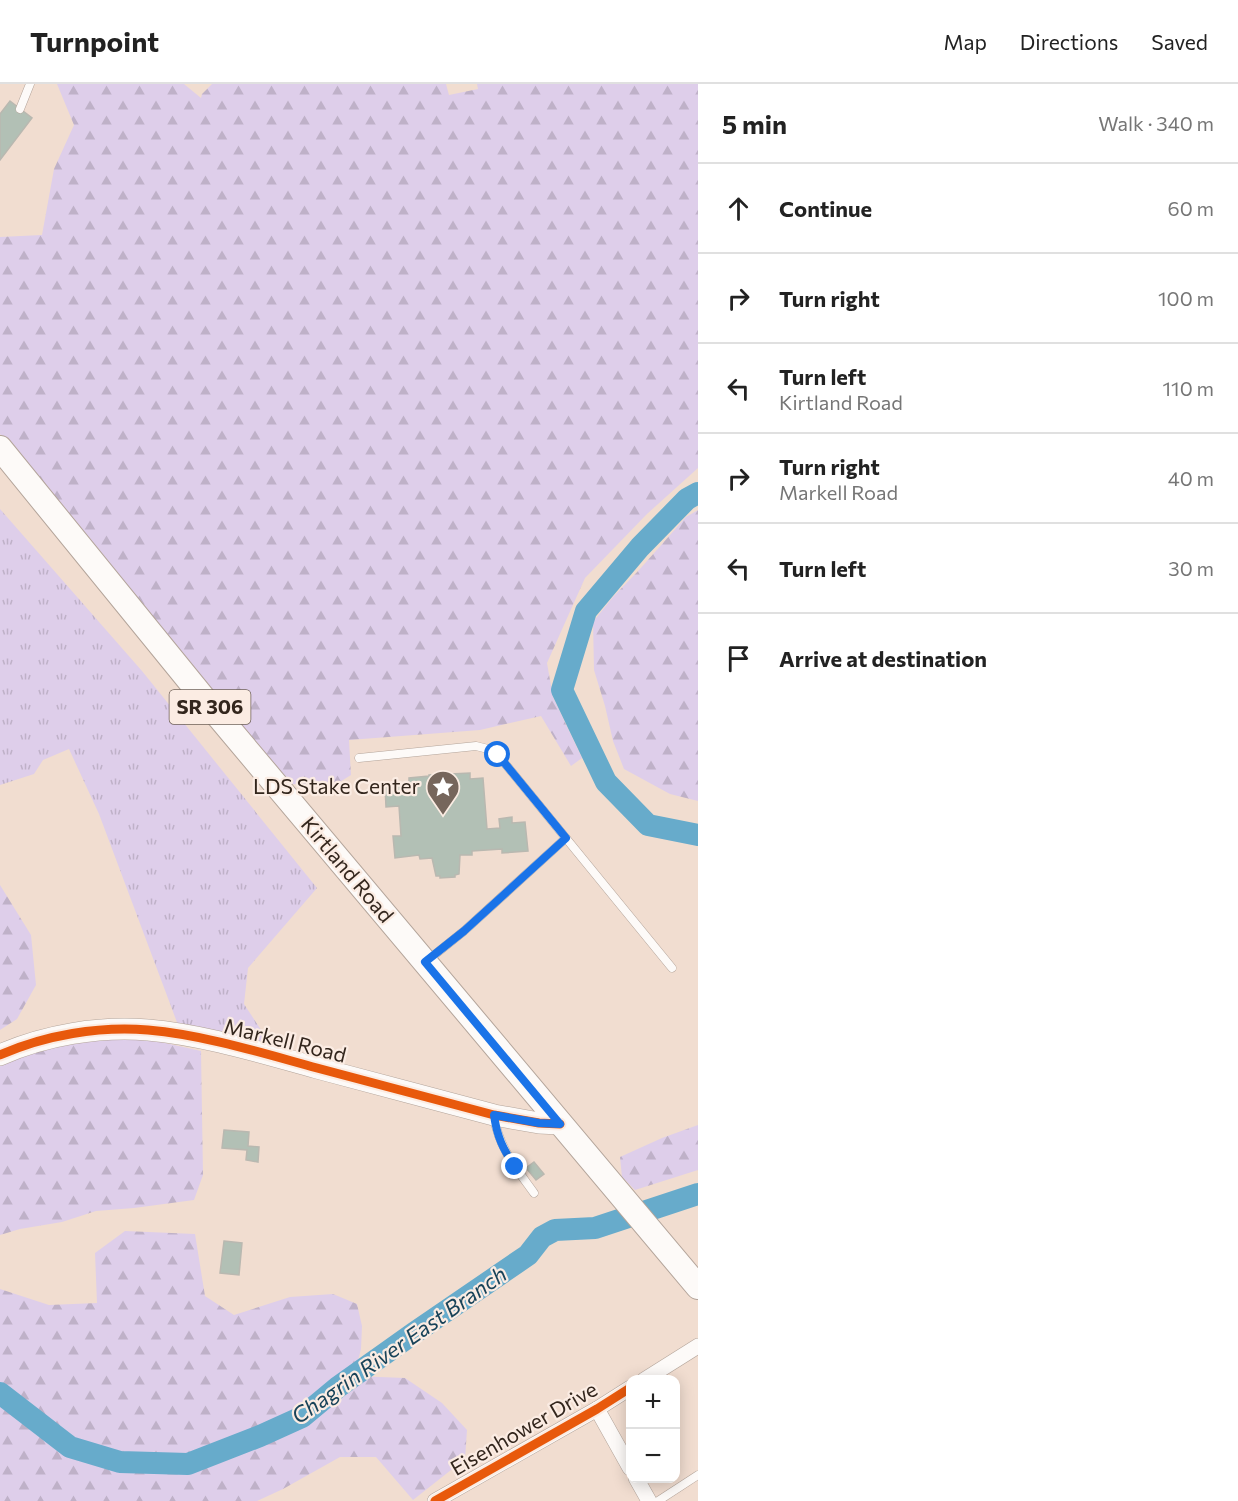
<!DOCTYPE html>
<html lang="en">
<head>
<meta charset="utf-8">
<style>
  body { margin:0; font-family:Commissioner,sans-serif; background:#f2f2f2; color:#222 }
  .controls { position:absolute; right:18px; bottom:18px; display:grid; overflow:hidden; border-radius:12px; box-shadow:0 3px 15px #0003 }
  .controls button { width:54px; height:54px; display:grid; place-items:center; padding:0; border:0; border-bottom:2px solid #e0e0e0; background:#fff; color:#222; font:30px sans-serif }
  .stop { position:absolute; width:18px; height:18px; margin:-14px; border:4px solid #1a73e8; border-radius:50%; background:#fff }
  .stop.end { background:#1a73e8; border-color:#fff; box-shadow:0 2px 6px #0008 }
  .list { margin:0; padding:0; list-style:none }
  h2 { display:flex; justify-content:space-between; align-items:center; height:78px; margin:0; padding:0 24px; font-size:26px }
  h2 small { font-size:20px; font-weight:400; color:#767676 }
  .list li { display:grid; grid-template-columns:39px 1fr auto; gap:18px; align-items:center; box-sizing:border-box; height:90px; padding:0 24px; border-top:2px solid #e0e0e0 }
  .list b { display:block; font-size:22px; white-space:nowrap }
  .list p { margin:0; font-size:20px; white-space:nowrap; color:#767676 }
  .list em { font-size:20px; font-style:normal; color:#767676 }
  .icon { flex:none; width:33px; height:33px; fill:none; stroke:currentColor; stroke-width:2; stroke-linecap:round; stroke-linejoin:round }
  .map { position:relative; flex:none; width:698px; height:1417px; overflow:hidden }
  header { display:flex; align-items:center; gap:36px; box-sizing:border-box; height:84px; padding:0 30px; background:#fff; border-bottom:2px solid #e0e0e0 }
  header strong { font-size:28px }
  nav { display:flex; gap:33px; margin-inline-start:auto; font-size:21px }
  main { display:flex }
  aside { flex:1; background:#fff }
  .map>svg:first-child { display:block }
</style>
</head>
<body>
<header>
<strong>Turnpoint</strong>
<nav><a>Map</a><a>Directions</a><a>Saved</a></nav>
</header>
<main>
<div class="map">
<svg width="698" height="1417" viewBox="0 0 698 1417">
  <defs>
    <pattern id="grass-tufts" width="24" height="20" patternUnits="userSpaceOnUse" patternTransform="scale(1.5)"><rect width="24" height="20" fill="#deceea"/><path d="M3 7l-1-3M5 7V3M7 7l1-3M15 17l-1-3M17 17v-4M19 17l1-3" fill="none" stroke="#bfb1c8"/></pattern>
    <pattern id="forest-firs" width="22" height="20" patternUnits="userSpaceOnUse" patternTransform="scale(1.5)"><rect width="22" height="20" fill="#deceea"/><path d="M5 1l3.5 6h-7zM16 11l3.5 6h-7z" fill="#bfb1c8"/></pattern>
  </defs>
  <rect width="100%" height="100%" fill="#f1ddd0"/>
  <!-- grass -->
  <path fill="url(#grass-tufts)" d="M0 425 142 587 317 804 248 884 244 920 271 961 178 941 99 730 69 665 43 676 34 690 0 701Z"/>
  <!-- forest -->
  <g fill="url(#forest-firs)">
    <path d="M57 0H184L201 14 202 10 212 0H446L449 11 478 5 477 0H698V384L647 430 585 494 547 579 553 613 582 674 571 682 541 632 480 646 349 656 351 691 335 701 286 700 0 350V153L42 151 54 85 74 41Z"/>
    <path d="M698 426V717L670 710 624 685 613 657 605 622 594 586 593 538 613 513 639 486 686 433Z"/>
    <path d="M0 801 31 851 36 901 17 935 0 946Z"/>
    <path d="M96 954H143L201 967 203 1091 194 1116 134 1124 96 1127 62 1138 20 1145 0 1151V979L11 974Z"/>
    <path d="M698 1041V1086L635 1106 622 1093 620 1073 662 1054Z"/>
    <path d="M125 1147 195 1150 205 1212 234 1231 290 1213 333 1210 357 1220 362 1242 361 1265 354 1292 405 1294 442 1319 467 1346 465 1375 413 1416 376 1373H340L283 1405 257 1417H0V1205L49 1221 97 1219 95 1169Z"/>
  </g>
  <g fill="none" stroke-linecap="round" stroke-linejoin="round">
    <!-- river -->
    <g stroke="#67abcb" stroke-width="22">
      <path d="M698 409 687 415 640 463 586 527 562 606 606 698 648 741 698 751"/>
      <path d="M0 1309 70 1363 120 1378 188 1380 260 1352 302 1333 338 1303 414 1249 528 1171 542 1153 555 1146 595 1144 698 1110"/>
    </g>
  </g>
  <!-- building -->
  <g fill="#b2c0b5" stroke="#b9b8b0" stroke-width="1.5">
    <path d="M10 17 32 34 0 76V30Z"/>
    <path d="M470 689V695L483 694 487 745 500 744 499 735 512 733V739L525 738 528 767 502 769V765L472 767V771H460L459 790 455 791V793L440 794V792H436L432 774 420 775 419 771 395 774 393 752H401L399 722 386 723 385 702 409 700V694L429 692V691Z"/>
    <path d="M224 1046 249 1048 248 1062 259 1063 258 1078 246 1076 247 1066 222 1064Z"/>
    <path d="M534 1078 544 1090 536 1096 526 1084Z"/>
    <path d="M224 1157 242 1159 239 1191 220 1189Z"/>
  </g>
  <g fill="none" stroke-linecap="round" stroke-linejoin="round">
    <!-- lane casing -->
    <g stroke="#b3a49a" stroke-width="9">
      <g id="lane">
        <path d="M20 25 30 0"/>
        <path d="M359 674 476 662 488 665 498 671 672 884"/>
        <path d="M428 876 464 847 566 754"/>
        <path d="M494 1033C499 1064 516 1084 534 1109"/>
        <path d="M658 1417 698 1391"/>
      </g>
    </g>
    <!-- street casing -->
    <g stroke="#b3a49a" stroke-width="16">
      <g id="street">
        <path d="M644 1296 698 1262"/>
        <path d="M597 1325 630 1384"/>
        <path d="M636 1394 649 1417"/>
        <path d="M435 1417 597 1325 630 1304"/>
      </g>
    </g>
    <!-- secondary casing -->
    <g stroke="#b3a49a" stroke-width="22">
      <path id="secondary" d="M0 971C45 951 99 942 148 946 205 951 262 969 317 984 376 1000 435 1015 494 1031L539 1039 560 1040"/>
    </g>
    <!-- primary casing -->
    <g stroke="#b3a49a" stroke-width="26">
      <path id="primary" d="M0 364 214 627 698 1203"/>
    </g>
    <!-- lane -->
    <use href="#lane" stroke="#fdfaf8" stroke-width="8"/>
    <!-- street -->
    <use href="#street" stroke="#fdfaf8" stroke-width="15"/>
    <!-- secondary -->
    <use href="#secondary" stroke="#fdfaf8" stroke-width="21"/>
    <!-- primary -->
    <use href="#primary" stroke="#fdfaf8" stroke-width="24"/>
    <!-- cycleway casing -->
    <g stroke="#fbece3" stroke-width="13">
      <g id="cycleway">
        <path d="M0 971C45 951 99 942 148 946 205 951 262 969 317 984 376 1000 435 1015 494 1031L539 1039 560 1040"/>
        <path d="M435 1417 597 1325 630 1304"/>
      </g>
    </g>
    <!-- cycleway -->
    <use href="#cycleway" stroke="#e8590c" stroke-width="9"/>
  </g>
  <g fill="none" stroke-linecap="round" stroke-linejoin="round">
    <!-- route -->
    <path stroke="#1a73e8" stroke-width="8" d="M498 671 566 754 464 847 425 878 560 1040 539 1039 494 1031C497 1053 503 1065 515 1083"/>
  </g>
  <!-- icons -->
  <defs>
    <g id="sight-pin" transform="scale(1.725)"><path d="M0 17L-7.5 6A9.5 9.5 0 1 1 7.5 6Z" fill="#76665c" stroke="#fbece3"/><path d="M0-6L1.8-2.2L6-1.7L2.9 1.2L3.7 5.4L0 3.3L-3.7 5.4L-2.9 1.2L-6-1.7L-1.8-2.2Z" fill="#fff"/></g>
  </defs>
  <g fill-rule="evenodd">
    <use href="#sight-pin" x="443" y="703"/>
  </g>
  <g text-anchor="middle" stroke-width="4.5" stroke-linejoin="round" paint-order="stroke">
    <!-- shield labels -->
    <rect fill="#fbece3" stroke="#6f6158" stroke-width="1.5" x="169.5" y="606" width="81" height="34" rx="4.5"/>
    <g font-size="20" font-weight="bold" fill="#33261d">
      <text x="210" y="630">SR 306</text>
    </g>
    <!-- poi labels -->
    <g font-size="21" fill="#33261d" stroke="#fbece3" text-anchor="end">
      <text x="420" y="710">LDS Stake Center</text>
    </g>
    <!-- street labels -->
    <g font-size="21" fill="#33261d" stroke="#fbece3">
      <text transform="translate(347 786) rotate(50)" y="7">Kirtland Road</text>
      <text transform="translate(285 957) rotate(14)" y="7">Markell Road</text>
      <text transform="translate(524 1345) rotate(-30)" y="7">Eisenhower Drive</text>
    </g>
    <!-- water labels -->
    <g font-size="22" font-style="italic" fill="#184359" stroke="#fbece3">
      <text transform="translate(399 1261) rotate(-35)" y="8">Chagrin River East Branch</text>
    </g>
  </g>
</svg>
<div class="controls">
<button>+</button>
<button>−</button>
</div>
<div class="stop" style="left:498px;top:671px"></div>
<div class="stop end" style="left:515px;top:1083px"></div>
</div>
<aside>
<h2>5 min<small>Walk · 340 m</small></h2>
<ul class="list">
<li><svg class="icon" aria-label="ahead" viewBox="0 0 24 24"><path d="M12 20V5M6 11l6-6 6 6"/></svg><div><b>Continue</b></div><em>60 m</em></li>
<li><svg class="icon" aria-label="right" viewBox="0 0 24 24"><path d="M7 20v-9h11M14 6l5 5-5 5"/></svg><div><b>Turn right</b></div><em>100 m</em></li>
<li><svg class="icon" aria-label="left" viewBox="0 0 24 24"><path d="M17 20v-9H6M10 6l-5 5 5 5"/></svg><div><b>Turn left</b><p>Kirtland Road</p></div><em>110 m</em></li>
<li><svg class="icon" aria-label="right" viewBox="0 0 24 24"><path d="M7 20v-9h11M14 6l5 5-5 5"/></svg><div><b>Turn right</b><p>Markell Road</p></div><em>40 m</em></li>
<li><svg class="icon" aria-label="left" viewBox="0 0 24 24"><path d="M17 20v-9H6M10 6l-5 5 5 5"/></svg><div><b>Turn left</b></div><em>30 m</em></li>
<li><svg class="icon" aria-label="arrive" viewBox="0 0 24 24"><path d="M6 21V4h12l-3 4 3 4H6"/></svg><div><b>Arrive at destination</b></div></li>
</ul>
</aside>
</main>
</body>
</html>
